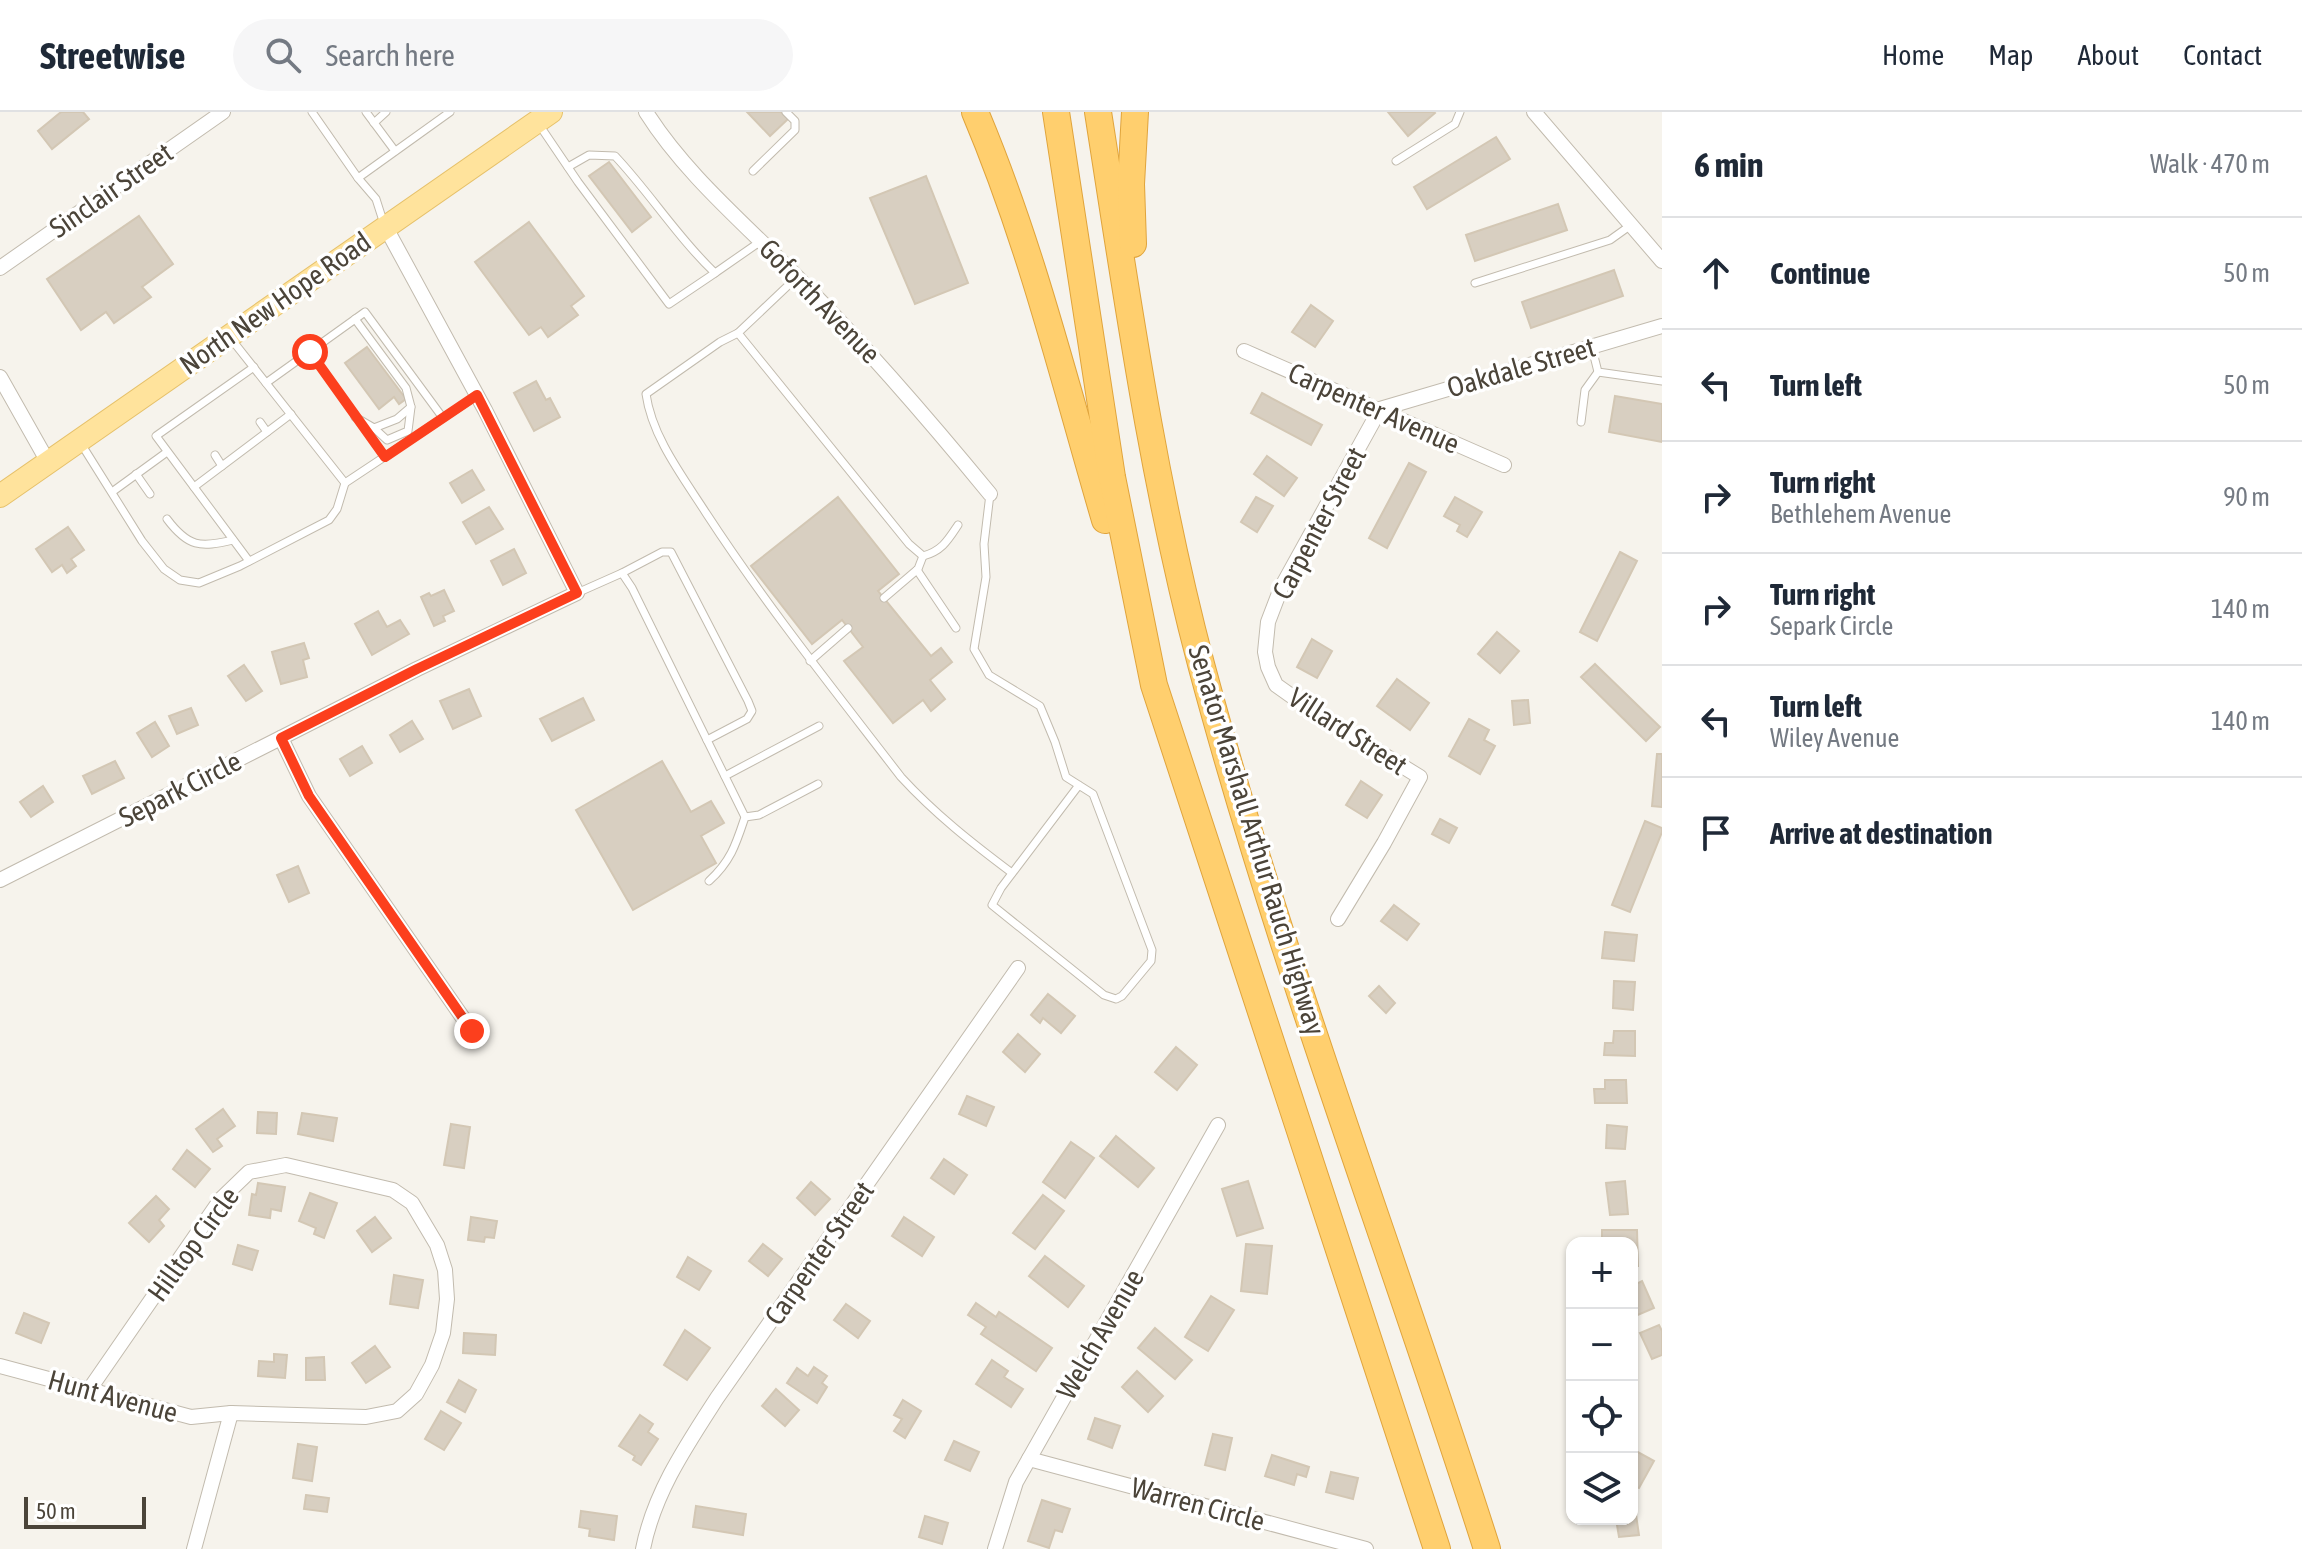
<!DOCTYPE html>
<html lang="en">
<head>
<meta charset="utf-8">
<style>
  body { margin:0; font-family:"Asap Condensed",sans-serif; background:#f6f6f7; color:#1f2937 }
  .controls { position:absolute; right:24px; bottom:24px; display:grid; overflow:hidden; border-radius:16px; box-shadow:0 2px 6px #0004 }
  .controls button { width:72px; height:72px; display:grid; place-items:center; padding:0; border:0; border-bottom:2px solid #e0e1e3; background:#fff; color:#1f2937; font:40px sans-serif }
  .scale { position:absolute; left:24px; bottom:20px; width:122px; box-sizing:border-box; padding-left:8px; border:4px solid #4b4439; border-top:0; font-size:22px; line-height:28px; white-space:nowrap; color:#4b4439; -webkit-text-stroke:6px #fff; paint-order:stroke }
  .stop { position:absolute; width:24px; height:24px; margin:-18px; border:6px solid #fc3f1d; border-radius:50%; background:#fff }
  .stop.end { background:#fc3f1d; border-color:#fff; box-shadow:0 2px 8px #0008 }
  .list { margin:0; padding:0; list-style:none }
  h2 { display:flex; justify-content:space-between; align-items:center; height:104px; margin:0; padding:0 32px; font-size:34px }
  h2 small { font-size:26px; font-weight:400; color:#747a83 }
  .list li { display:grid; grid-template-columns:52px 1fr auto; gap:24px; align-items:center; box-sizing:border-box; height:112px; padding:0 32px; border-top:2px solid #e0e1e3 }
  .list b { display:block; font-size:30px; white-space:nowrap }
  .list p { margin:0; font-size:26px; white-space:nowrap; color:#747a83 }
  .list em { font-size:26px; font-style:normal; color:#747a83 }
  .icon { flex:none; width:44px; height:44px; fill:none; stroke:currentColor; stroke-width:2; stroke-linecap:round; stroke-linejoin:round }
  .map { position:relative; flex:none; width:1662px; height:1437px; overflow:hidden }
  header { display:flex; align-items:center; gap:48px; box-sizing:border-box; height:112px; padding:0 40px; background:#fff; border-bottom:2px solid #e0e1e3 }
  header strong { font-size:38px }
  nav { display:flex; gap:44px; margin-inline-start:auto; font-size:28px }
  .search { width:560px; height:72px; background:#f6f6f7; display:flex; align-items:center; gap:20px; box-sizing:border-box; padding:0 28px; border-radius:44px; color:#747a83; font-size:30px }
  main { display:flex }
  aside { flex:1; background:#fff }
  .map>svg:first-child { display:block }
</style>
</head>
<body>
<header>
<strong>Streetwise</strong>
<div class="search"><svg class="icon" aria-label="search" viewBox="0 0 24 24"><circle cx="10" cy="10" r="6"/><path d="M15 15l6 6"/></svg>Search here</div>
<nav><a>Home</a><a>Map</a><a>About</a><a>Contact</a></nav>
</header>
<main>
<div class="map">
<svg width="1662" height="1437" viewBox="0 0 1662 1437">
  <rect width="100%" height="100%" fill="#f6f3ec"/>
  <!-- building -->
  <g fill="#d8cfc1" stroke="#d3c7b4" stroke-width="2">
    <path d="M61 0H83L89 7 52 37 38 19Z"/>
    <path d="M747 0H781L788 7 770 24Z"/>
    <path d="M1388 0H1434L1435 1 1408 24Z"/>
    <path d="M1496 25 1510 47 1427 97 1414 75Z"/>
    <path d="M609 50 651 105 632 120 589 64Z"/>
    <path d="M926 64 968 171 915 192 870 86Z"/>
    <path d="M1558 92 1567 118 1475 149 1466 123Z"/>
    <path d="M139 104 173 152 142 175 151 185 114 211 106 200 81 218 47 167Z"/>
    <path d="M529 110 584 184 571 194 578 203 548 225 541 215 529 223 475 150Z"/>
    <path d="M1614 158 1623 184 1531 216 1522 190Z"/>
    <path d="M1311 193 1333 209 1315 235 1292 220Z"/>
    <path d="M367 235 406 287 399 292 394 285 379 297 345 251Z"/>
    <path d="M536 269 546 288 550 286 560 305 534 319 514 281Z"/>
    <path d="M1262 281 1322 313 1311 333 1251 301Z"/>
    <path d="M1615 284 1662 292V330L1609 320Z"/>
    <path d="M1267 344 1297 366 1284 384 1254 362Z"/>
    <path d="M1409 351 1426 360 1387 436 1369 426Z"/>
    <path d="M472 358 484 378 462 391 450 371Z"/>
    <path d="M838 385 899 462 878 479 931 544 941 536 952 550 930 568 945 587 931 599 923 588 893 611 844 549 863 535 842 508 812 532 751 454Z"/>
    <path d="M1256 385 1273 394 1257 420 1241 410Z"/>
    <path d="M1455 385 1482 400 1467 425 1457 419 1460 413 1444 404Z"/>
    <path d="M489 395 503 417 476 432 463 410Z"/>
    <path d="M68 415 84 438 71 447 76 454 67 461 62 453 52 460 36 437Z"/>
    <path d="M514 437 526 461 503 473 491 449Z"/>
    <path d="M1620 440 1637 449 1597 529 1580 520Z"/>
    <path d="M444 478 454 499 443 504 445 509 434 514 421 485 429 481 431 484Z"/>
    <path d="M378 499 387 515 400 508 409 522 372 543 355 512Z"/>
    <path d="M1497 520 1519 539 1500 561 1478 542Z"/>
    <path d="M1312 527 1332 539 1317 566 1297 555Z"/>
    <path d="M304 531 309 546 303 548 307 565 281 572 272 540Z"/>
    <path d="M1595 552 1660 615 1646 629 1581 565Z"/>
    <path d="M244 553 262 579 246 589 228 564Z"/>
    <path d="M1397 567 1429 591 1410 618 1377 594Z"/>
    <path d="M469 577 481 604 453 617 440 589Z"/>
    <path d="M583 586 594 608 552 629 540 607Z"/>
    <path d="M1528 588 1530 611 1514 613 1512 589Z"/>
    <path d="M191 596 198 613 177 622 169 604Z"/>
    <path d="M1469 607 1489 618 1484 628 1495 634 1480 662 1449 644Z"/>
    <path d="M412 609 423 627 400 640 390 623Z"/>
    <path d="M155 610 169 634 152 645 137 621Z"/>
    <path d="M362 634 372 651 350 664 340 647Z"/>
    <path d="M1657 642H1662V695L1652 694Z"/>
    <path d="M115 649 124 666 92 682 83 664Z"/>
    <path d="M662 649 691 700 711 689 724 711 701 724 716 751 633 798 576 698Z"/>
    <path d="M1361 669 1382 683 1367 706 1346 693Z"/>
    <path d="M43 674 53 690 31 705 20 690Z"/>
    <path d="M1440 707 1457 716 1449 731 1432 722Z"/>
    <path d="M1645 709 1662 716V720L1630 800 1612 793Z"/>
    <path d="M298 754 309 781 289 790 277 763Z"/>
    <path d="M1394 793 1419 812 1407 828 1381 809Z"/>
    <path d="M1605 820 1637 823 1634 849 1602 846Z"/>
    <path d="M1614 869 1635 870 1633 898 1613 896Z"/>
    <path d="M1379 874 1395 891 1386 901 1369 884Z"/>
    <path d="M1048 882 1075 904 1061 921 1043 906 1040 911 1031 903Z"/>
    <path d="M1614 919H1635V944L1604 943 1605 931H1613Z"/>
    <path d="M1018 922 1040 942 1025 960 1003 940Z"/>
    <path d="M1176 935 1197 953 1177 978 1155 960Z"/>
    <path d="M1605 968H1626L1627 991H1595L1594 977H1605Z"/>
    <path d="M967 984 994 995 986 1014 959 1002Z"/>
    <path d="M223 997 235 1014 217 1027 222 1034 213 1040 196 1017Z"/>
    <path d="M258 1000 277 1001 276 1022 257 1021Z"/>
    <path d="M302 1001 337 1006 333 1029 298 1022Z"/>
    <path d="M451 1012 470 1015 464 1056 444 1053Z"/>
    <path d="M1607 1013 1627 1015 1625 1037 1606 1036Z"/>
    <path d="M1116 1024 1154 1056 1138 1075 1100 1044Z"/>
    <path d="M1071 1030 1094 1046 1065 1086 1043 1070Z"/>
    <path d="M187 1038 210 1057 195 1075 173 1057Z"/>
    <path d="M944 1047 967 1063 954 1082 931 1066Z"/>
    <path d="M1248 1069 1263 1116 1237 1124 1222 1077Z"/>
    <path d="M1625 1069 1628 1102 1610 1103 1606 1071Z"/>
    <path d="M811 1070 830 1087 815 1103 797 1086Z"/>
    <path d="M258 1071 285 1075 281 1099 271 1097 270 1106 249 1103 252 1082 256 1083Z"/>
    <path d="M310 1081 337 1091 324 1126 314 1122 316 1116 299 1109Z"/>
    <path d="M1043 1083 1064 1099 1035 1137 1013 1121Z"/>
    <path d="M156 1084 169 1097 159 1108 164 1114 149 1130 129 1111Z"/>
    <path d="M375 1105 391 1126 372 1140 357 1119Z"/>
    <path d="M471 1105 497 1109 494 1126 485 1125 484 1130 468 1128Z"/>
    <path d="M904 1105 934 1125 922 1144 892 1124Z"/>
    <path d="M1602 1118H1637L1638 1154H1632V1131H1602Z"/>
    <path d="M763 1132 782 1147 768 1164 749 1149Z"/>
    <path d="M1246 1132 1272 1134 1267 1182 1241 1179Z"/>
    <path d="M238 1133 258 1139 252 1158 233 1152Z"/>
    <path d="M1045 1144 1084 1174 1068 1195 1029 1164Z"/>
    <path d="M688 1145 711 1159 699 1178 677 1165Z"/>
    <path d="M394 1163 423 1168 418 1196 390 1192Z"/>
    <path d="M1642 1169 1654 1196 1633 1205 1632 1174Z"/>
    <path d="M1211 1184 1234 1198 1208 1239 1185 1225Z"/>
    <path d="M976 1191 996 1205 999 1200 1052 1236 1036 1259 981 1222 986 1215 968 1203Z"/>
    <path d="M846 1192 870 1209 858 1226 834 1208Z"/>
    <path d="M24 1201 49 1211 41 1231 16 1221Z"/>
    <path d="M1659 1213 1662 1219V1243L1652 1247 1640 1221Z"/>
    <path d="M1155 1216 1192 1248 1175 1267 1138 1236Z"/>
    <path d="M685 1218 710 1236 687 1268 664 1253Z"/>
    <path d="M464 1221 496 1223 495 1243 463 1241Z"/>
    <path d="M375 1234 390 1255 366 1271 352 1251Z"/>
    <path d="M274 1242 287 1243 285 1266 258 1264 259 1249 274 1250Z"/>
    <path d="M324 1245 325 1268H306V1246Z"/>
    <path d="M992 1248 1008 1259 1004 1265 1023 1277 1011 1295 976 1272Z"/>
    <path d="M814 1255 827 1264 822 1271 827 1275 817 1291 787 1271 797 1256 808 1264Z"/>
    <path d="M1137 1259 1163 1284 1148 1300 1122 1275Z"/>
    <path d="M459 1268 476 1278 465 1300 447 1290Z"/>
    <path d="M776 1277 799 1298 785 1314 762 1294Z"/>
    <path d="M903 1288 921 1299 905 1326 894 1319 902 1307 894 1303Z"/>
    <path d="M441 1299 461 1311 444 1338 425 1327Z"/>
    <path d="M640 1303 653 1312 648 1320 658 1327 641 1353 633 1348 635 1344 619 1334Z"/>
    <path d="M1095 1306 1120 1314 1112 1336 1088 1327Z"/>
    <path d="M1213 1322 1232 1326 1225 1358 1205 1353Z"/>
    <path d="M954 1329 979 1340 970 1359 945 1348Z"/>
    <path d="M298 1332 317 1335 312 1369 293 1366Z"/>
    <path d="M1634 1338 1654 1349 1639 1376 1632 1373Z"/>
    <path d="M1272 1343 1309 1355 1306 1365 1297 1362 1294 1373 1265 1364Z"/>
    <path d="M1331 1360 1358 1366 1353 1387 1326 1380Z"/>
    <path d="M306 1383 329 1386 327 1400 304 1397Z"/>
    <path d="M1042 1388 1070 1397 1062 1420 1055 1418 1049 1436 1028 1429Z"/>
    <path d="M1634 1389 1639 1423 1619 1425 1616 1407H1632V1390Z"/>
    <path d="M696 1394 746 1402 743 1423 693 1415Z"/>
    <path d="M581 1399 617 1404 614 1428 589 1424 590 1417 579 1415Z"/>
    <path d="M925 1404 948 1411 942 1432 919 1425Z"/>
  </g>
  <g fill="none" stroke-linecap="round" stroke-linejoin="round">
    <!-- lane casing -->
    <g stroke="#c2bbae" stroke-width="9">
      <g id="lane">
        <path d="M312 0 358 66"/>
        <path d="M366 0 395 39"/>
        <path d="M374 11 386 0"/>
        <path d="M538 11 578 70 669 192 715 161"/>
        <path d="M1396 49 1455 12 1460 0"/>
        <path d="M568 55 589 43 615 44C650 81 678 126 715 161L761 129"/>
        <path d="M753 59 795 18V9L786 0"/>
        <path d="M384 112 376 87 358 66 450 0"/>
        <path d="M797 165 738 221 909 432 923 444C942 439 948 428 958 413"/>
        <path d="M1475 171 1610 128 1631 113"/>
        <path d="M738 221 720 230 646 282C652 325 683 365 706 401 766 493 834 578 901 665 935 702 972 731 1012 761"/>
        <path d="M232 228 345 371 476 284"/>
        <path d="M1592 236 1598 260 1662 269"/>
        <path d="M310 240 385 345"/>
        <path d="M266 271 365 200 443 306"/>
        <path d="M355 305 374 316 397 307 411 295 406 276 355 207"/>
        <path d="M260 310 267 320"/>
        <path d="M1581 310 1585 278 1598 260"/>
        <path d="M374 316 387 328 408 319 411 295"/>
        <path d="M80 330 142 429 164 457 180 468 199 471 240 454 329 408 337 397 345 371"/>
        <path d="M215 343 222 354"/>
        <path d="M136 362 150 382"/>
        <path d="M194 375 291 302"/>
        <path d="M112 380 167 340"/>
        <path d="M990 382 984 432 986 465 974 537 989 563 1040 594 1055 630 1066 665 1093 682 1152 838 1151 849 1122 884 1116 887 1104 883 992 793 1001 776 1079 673"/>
        <path d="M167 407C188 435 200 436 233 428"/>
        <path d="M249 449 156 324 254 255"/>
        <path d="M917 458 956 516"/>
        <path d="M622 461 662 440H671L748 589 752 599 747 607 707 628"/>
        <path d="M577 481 622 461 632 476 745 705C736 732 731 749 709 769"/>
        <path d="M884 486 918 457 923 444"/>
        <path d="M810 549 848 516"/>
        <path d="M725 664 819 614"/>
        <path d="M745 705 759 703 818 672"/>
      </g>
    </g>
    <!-- street casing -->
    <g stroke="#c2bbae" stroke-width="16">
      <g id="street">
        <path d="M646 0C687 65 750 116 803 171 870 239 930 309 990 382"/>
        <path d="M1534 0 1662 149"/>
        <path d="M0 156 223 0"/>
        <path d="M1244 239 1504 353"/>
        <path d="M0 265 48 350"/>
        <path d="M281 626 309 684 472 919"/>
        <path d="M0 768 417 557 577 481 485 298 385 114"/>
        <path d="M1338 807 1384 731 1420 665 1314 600 1276 573 1268 555 1265 540 1268 510 1281 476 1380 297 1662 214"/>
        <path d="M0 1254 191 1305 231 1301 366 1305 397 1299 416 1282 432 1253 443 1221 447 1187 445 1158 437 1133 412 1091 393 1078 286 1053 249 1060 221 1087 89 1278"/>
        <path d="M1029 1347 1366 1437"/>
        <path d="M194 1437 231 1301"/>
        <path d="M643 1437C654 1381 686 1334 717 1286L1018 856"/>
        <path d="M995 1437 1016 1370 1218 1013"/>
      </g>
    </g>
    <!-- primary casing -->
    <g stroke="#e6c16a" stroke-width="24">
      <path id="primary" d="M0 384 551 0"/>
    </g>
    <!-- highway casing -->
    <g stroke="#e0a43c" stroke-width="28">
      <g id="highway">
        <path d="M975 0C1032 135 1064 269 1105 408"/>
        <path d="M1056 0 1112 365 1154 573 1437 1437"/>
        <path d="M1098 0C1127 185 1153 371 1201 552 1281 852 1393 1142 1487 1437"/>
        <path d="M1133 132 1131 72 1135 0"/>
      </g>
    </g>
    <!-- lane -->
    <use href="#lane" stroke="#fff" stroke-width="7"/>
    <!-- street -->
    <use href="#street" stroke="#fff" stroke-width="14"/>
    <!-- primary -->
    <use href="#primary" stroke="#ffe39c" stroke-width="22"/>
    <!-- highway -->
    <use href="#highway" stroke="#ffcf6e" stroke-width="26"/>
  </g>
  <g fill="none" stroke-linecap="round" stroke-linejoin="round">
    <!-- route -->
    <path stroke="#fc3f1d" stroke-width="10" d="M310 240 385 345 477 283 577 481 417 557 281 626 309 684 472 919"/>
  </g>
  <g text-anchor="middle" stroke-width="7" stroke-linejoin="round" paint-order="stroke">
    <!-- street labels -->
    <g font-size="28" fill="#4b4439" stroke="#fff">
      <text transform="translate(111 78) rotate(-35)" y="10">Sinclair Street</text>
      <text transform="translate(820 189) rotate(46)" y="10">Goforth Avenue</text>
      <text transform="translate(275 191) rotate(-35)" y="10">North New Hope Road</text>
      <text transform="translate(1521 255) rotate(-16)" y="10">Oakdale Street</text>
      <text transform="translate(1374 296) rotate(24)" y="10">Carpenter Avenue</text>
      <text transform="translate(1319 411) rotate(-62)" y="10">Carpenter Street</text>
      <text transform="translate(1348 619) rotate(33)" y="10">Villard Street</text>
      <text transform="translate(180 677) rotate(-27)" y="10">Separk Circle</text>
      <text transform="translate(1257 728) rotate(73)" y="10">Senator Marshall Arthur Rauch Highway</text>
      <text transform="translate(193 1132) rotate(-54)" y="10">Hilltop Circle</text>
      <text transform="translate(819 1141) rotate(-55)" y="10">Carpenter Street</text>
      <text transform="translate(1100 1222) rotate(-60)" y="10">Welch Avenue</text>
      <text transform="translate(113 1284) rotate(15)" y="10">Hunt Avenue</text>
      <text transform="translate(1198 1392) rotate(15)" y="10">Warren Circle</text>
    </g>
  </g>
</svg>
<div class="controls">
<button>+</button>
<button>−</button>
<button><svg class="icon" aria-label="locate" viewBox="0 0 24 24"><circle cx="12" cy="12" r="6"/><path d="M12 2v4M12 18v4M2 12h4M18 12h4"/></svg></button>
<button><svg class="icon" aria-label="layers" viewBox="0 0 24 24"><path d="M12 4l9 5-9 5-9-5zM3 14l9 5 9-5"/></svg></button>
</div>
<div class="scale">50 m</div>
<div class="stop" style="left:310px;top:240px"></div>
<div class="stop end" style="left:472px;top:919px"></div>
</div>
<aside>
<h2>6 min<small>Walk · 470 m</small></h2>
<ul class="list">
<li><svg class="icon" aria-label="ahead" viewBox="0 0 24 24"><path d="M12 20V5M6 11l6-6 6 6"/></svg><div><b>Continue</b></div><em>50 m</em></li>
<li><svg class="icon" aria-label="left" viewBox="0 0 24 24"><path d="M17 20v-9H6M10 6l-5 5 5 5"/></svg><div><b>Turn left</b></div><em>50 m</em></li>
<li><svg class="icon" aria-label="right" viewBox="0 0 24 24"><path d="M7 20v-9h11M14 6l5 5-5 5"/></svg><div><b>Turn right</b><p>Bethlehem Avenue</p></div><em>90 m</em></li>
<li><svg class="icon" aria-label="right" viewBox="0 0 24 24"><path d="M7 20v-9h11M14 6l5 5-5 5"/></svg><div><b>Turn right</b><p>Separk Circle</p></div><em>140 m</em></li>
<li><svg class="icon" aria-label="left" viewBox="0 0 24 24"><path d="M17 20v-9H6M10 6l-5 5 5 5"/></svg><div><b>Turn left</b><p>Wiley Avenue</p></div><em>140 m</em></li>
<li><svg class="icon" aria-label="arrive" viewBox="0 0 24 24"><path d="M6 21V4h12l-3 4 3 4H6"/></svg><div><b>Arrive at destination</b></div></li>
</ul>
</aside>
</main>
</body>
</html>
